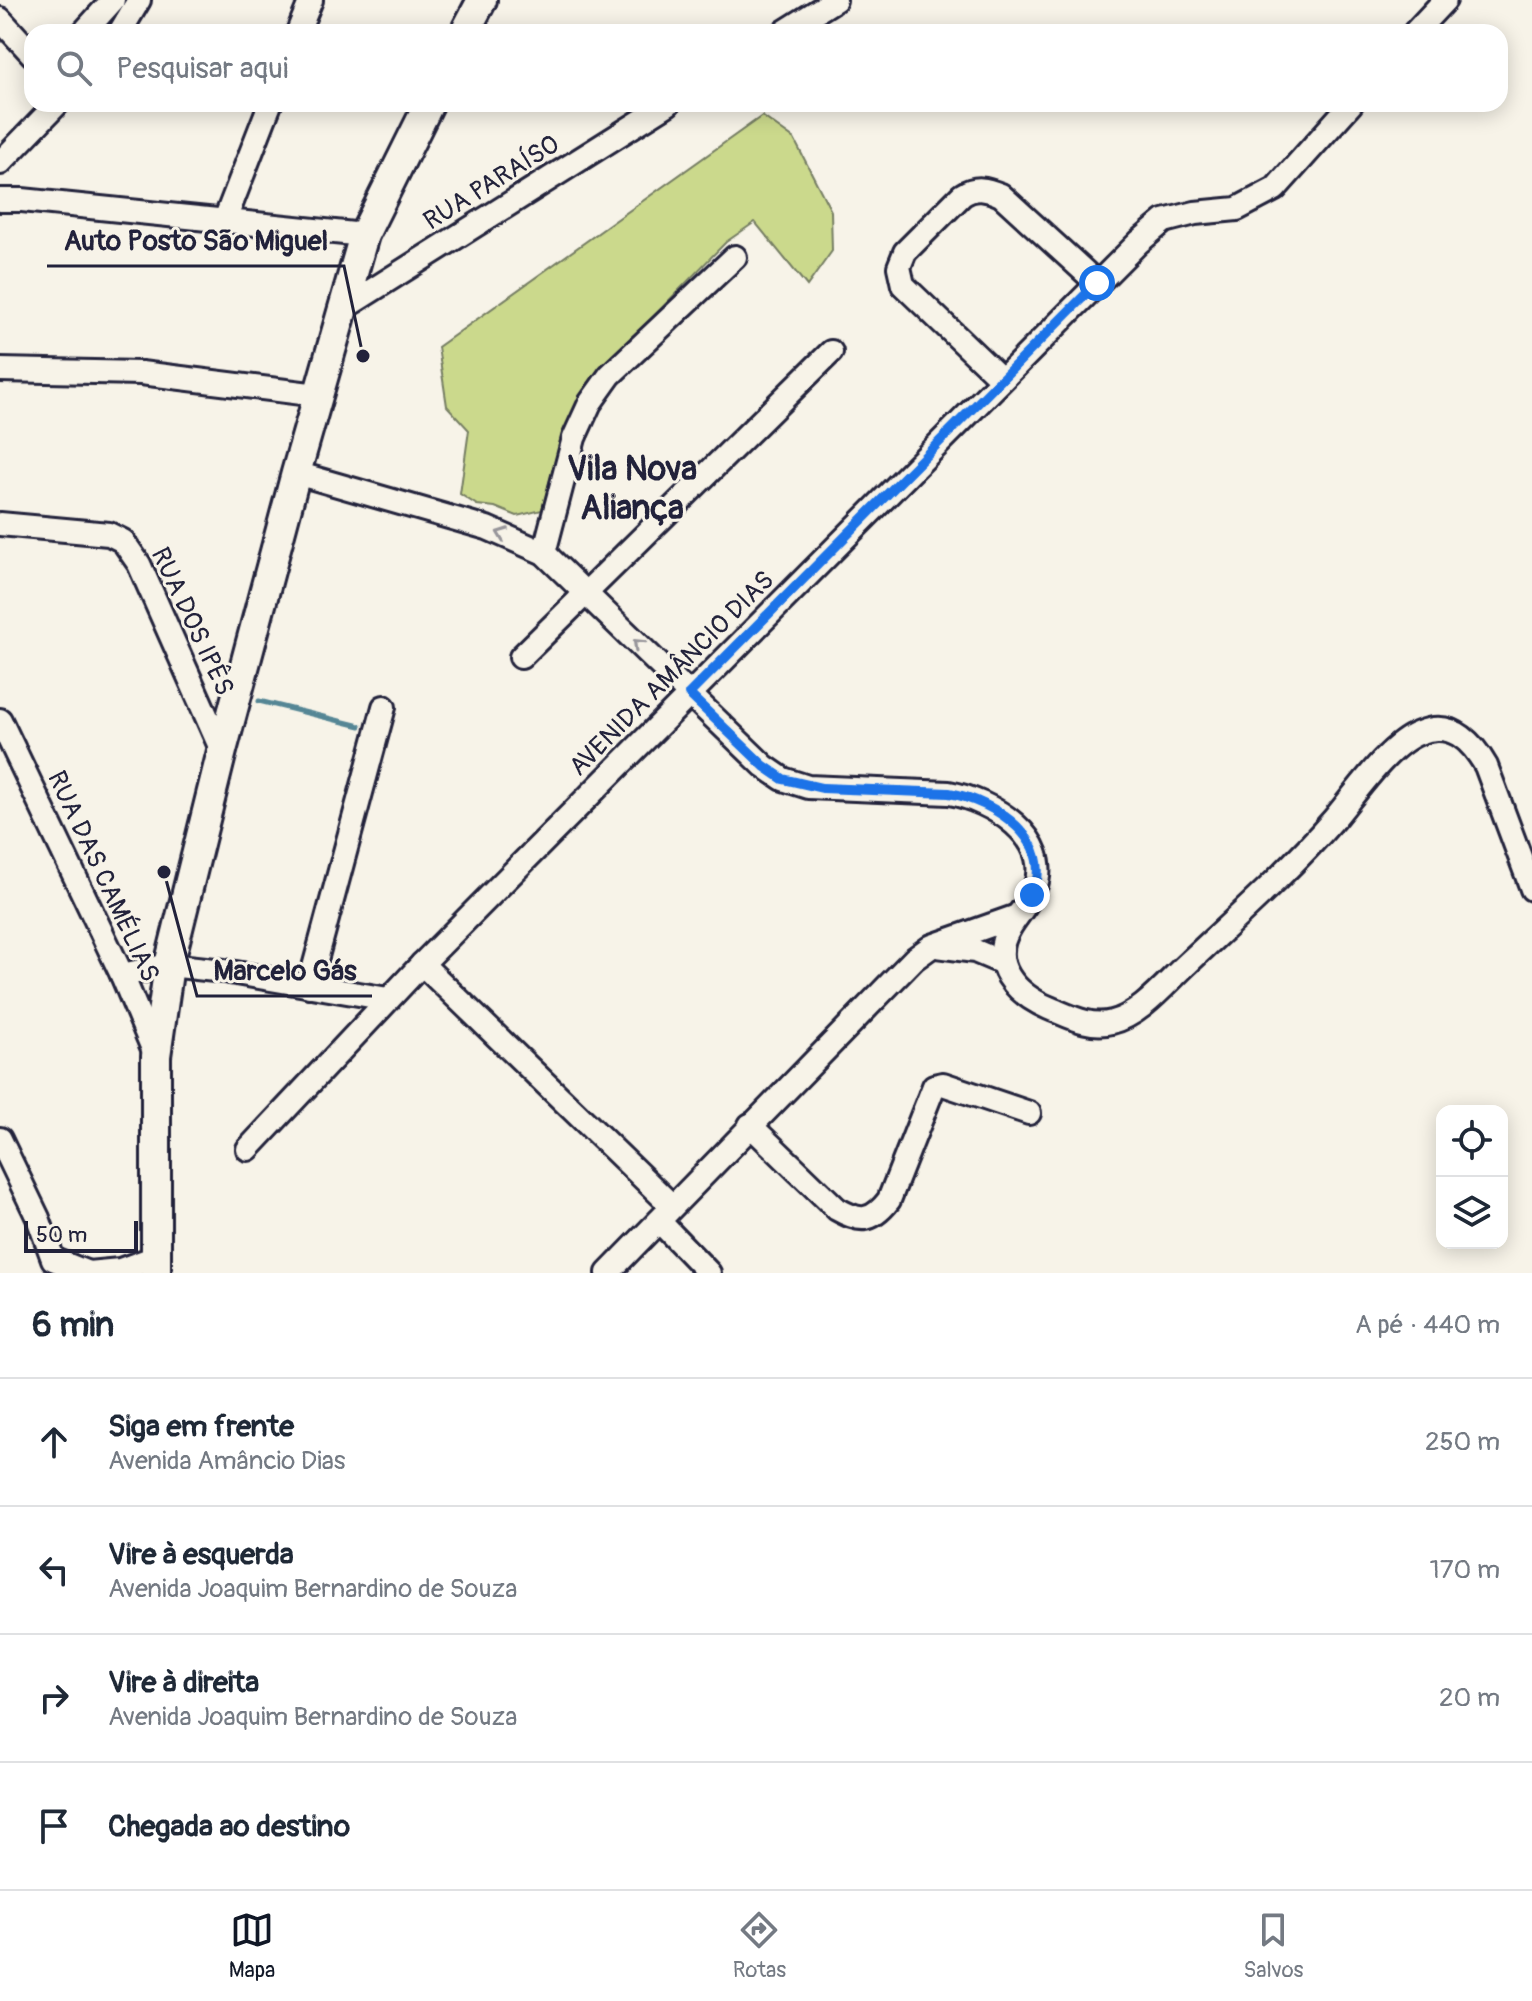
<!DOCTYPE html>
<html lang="pt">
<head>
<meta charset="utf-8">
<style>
  body { margin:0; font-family:Pangolin,sans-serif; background:#f2f2f3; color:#1f2937 }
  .controls { position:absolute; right:24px; bottom:24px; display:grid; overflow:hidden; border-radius:16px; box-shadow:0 4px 20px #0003 }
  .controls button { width:72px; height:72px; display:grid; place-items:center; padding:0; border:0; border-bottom:2px solid #e0e1e3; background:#fff; color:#1f2937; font:40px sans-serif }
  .scale { position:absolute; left:24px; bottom:20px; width:114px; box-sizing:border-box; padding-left:8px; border:4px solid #22223b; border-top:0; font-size:22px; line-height:28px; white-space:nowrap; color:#22223b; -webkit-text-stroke:6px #f7f3e8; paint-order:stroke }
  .stop { position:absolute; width:24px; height:24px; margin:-18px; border:6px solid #1a73e8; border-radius:50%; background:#fff }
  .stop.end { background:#1a73e8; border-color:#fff; box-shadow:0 2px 8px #0008 }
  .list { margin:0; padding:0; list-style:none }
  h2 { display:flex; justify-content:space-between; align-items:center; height:104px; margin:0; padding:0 32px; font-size:34px }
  h2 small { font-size:26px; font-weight:400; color:#747a83 }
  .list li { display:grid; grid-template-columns:52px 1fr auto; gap:24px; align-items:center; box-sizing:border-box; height:128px; padding:0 32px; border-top:2px solid #e0e1e3 }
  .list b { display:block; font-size:30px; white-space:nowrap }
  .list p { margin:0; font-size:26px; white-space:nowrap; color:#747a83 }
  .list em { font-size:26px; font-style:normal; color:#747a83 }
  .icon { flex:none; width:44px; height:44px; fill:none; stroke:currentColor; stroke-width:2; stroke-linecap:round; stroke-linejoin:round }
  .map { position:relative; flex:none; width:1532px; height:1273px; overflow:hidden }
  .search { position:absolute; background:#fff; box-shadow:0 4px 20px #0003; left:24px; right:24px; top:24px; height:88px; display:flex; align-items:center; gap:20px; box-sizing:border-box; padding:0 28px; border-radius:24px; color:#747a83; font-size:30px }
  .sheet { height:616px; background:#fff }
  nav { display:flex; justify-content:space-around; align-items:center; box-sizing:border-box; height:112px; border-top:2px solid #e0e1e3; background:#fff; font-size:22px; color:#747a83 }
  nav a { display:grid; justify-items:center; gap:4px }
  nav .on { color:#111827 }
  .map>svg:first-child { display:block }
</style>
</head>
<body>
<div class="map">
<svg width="1532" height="1273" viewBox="0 0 1532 1273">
  <rect width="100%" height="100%" fill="#f7f3e8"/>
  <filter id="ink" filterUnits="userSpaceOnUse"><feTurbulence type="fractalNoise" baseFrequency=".0125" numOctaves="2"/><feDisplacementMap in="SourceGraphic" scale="16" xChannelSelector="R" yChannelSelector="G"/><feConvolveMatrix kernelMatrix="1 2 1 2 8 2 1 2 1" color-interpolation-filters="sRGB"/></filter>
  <g filter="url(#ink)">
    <!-- green -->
    <path fill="#cbd98c" stroke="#767e64" stroke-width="2" d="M762 116 794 139 831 211 832 251 807 286 755 222 726 242 591 380 562 435 542 510 517 516 495 507 477 505 460 494 469 430 447 406 438 347Z"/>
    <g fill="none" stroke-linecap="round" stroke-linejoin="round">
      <!-- stream -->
      <path stroke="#558695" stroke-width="5" d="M259 701 360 726"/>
      <!-- minor casing -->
      <g stroke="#22223b" stroke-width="28">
        <g id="minor">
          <path d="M0 19 32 54"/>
          <path d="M84 32 113 0"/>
          <path d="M120 32 139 0"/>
          <path d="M298 32 311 0"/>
          <path d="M784 32 835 0"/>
          <path d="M1415 32 1445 0"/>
          <path d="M0 163 57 104"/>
          <path d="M0 200H22L364 235"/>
          <path d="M225 220 270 104"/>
          <path d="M344 308 668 104"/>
          <path d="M0 370 141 373 318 395"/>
          <path d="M1001 379 903 285 899 267 905 252 962 195C976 186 986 189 1001 195L1097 283"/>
          <path d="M296 473 487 528 544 553 764 766 783 779 808 787 949 793C990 800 1054 837 1035 888 1029 903 1017 915 1009 929 988 964 1016 994 1049 1008 1069 1016 1090 1028 1112 1022 1141 1015 1166 983 1188 963 1238 916 1289 871 1334 819 1356 793 1388 745 1419 733 1451 720 1471 740 1486 766L1532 889"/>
          <path d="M0 524 109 534 123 541 139 564 222 751"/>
          <path d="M544 553 574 438 590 403 610 375 735 257"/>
          <path d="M521 657 831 352"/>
          <path d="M0 720 122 975 156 1056"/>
          <path d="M937 946 975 951 1001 962"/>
          <path d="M422 964 672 1206"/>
          <path d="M122 975 169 965 224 971 388 999"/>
          <path d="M309 986 384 707"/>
          <path d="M750 1125 837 1209C860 1222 871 1223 889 1200L934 1086 943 1084 1029 1113"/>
          <path d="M0 1139 38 1218 53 1259 88 1273"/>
          <path d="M248 1149 422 964 1139 242 1164 221 1195 213 1237 209 1275 189 1351 104"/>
          <path d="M659 1221 709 1273"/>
          <path d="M88 1273 120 1270 156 1257"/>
          <path d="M608 1273 914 959 932 946 1017 916"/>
        </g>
      </g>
      <!-- major casing -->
      <g stroke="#22223b" stroke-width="34">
        <g id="major">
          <path d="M465 32 482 0"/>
          <path d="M156 1273V1056L169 965 222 751 296 473 364 235 429 104"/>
        </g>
      </g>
      <!-- minor -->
      <use href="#minor" stroke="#f7f3e8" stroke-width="22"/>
      <!-- major -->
      <use href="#major" stroke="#f7f3e8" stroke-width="28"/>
    </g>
    <!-- one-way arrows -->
    <defs><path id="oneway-chevron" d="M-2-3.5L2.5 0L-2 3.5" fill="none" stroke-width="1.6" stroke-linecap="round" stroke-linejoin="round" transform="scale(2)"/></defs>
    <g stroke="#97959a">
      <use href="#oneway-chevron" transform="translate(502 534) rotate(-159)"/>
      <use href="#oneway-chevron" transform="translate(638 644) rotate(-136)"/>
    </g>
  </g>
  <g fill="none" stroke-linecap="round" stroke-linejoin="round" filter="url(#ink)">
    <!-- route -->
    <path stroke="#1a73e8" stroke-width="10" d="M1032 895C1057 841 995 801 949 793L822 788 783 779 764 766 689 694 1097 283"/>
  </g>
  <g text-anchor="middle" stroke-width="6" stroke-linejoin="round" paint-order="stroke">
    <!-- street labels -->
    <g font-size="26" fill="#22223b" stroke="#f7f3e8">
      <text transform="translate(491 182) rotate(-32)" y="9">RUA PARAÍSO</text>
      <text transform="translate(193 621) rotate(65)" y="9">RUA DOS IPÊS</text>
      <text transform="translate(671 673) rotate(-45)" y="9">AVENIDA AMÂNCIO DIAS</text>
      <text transform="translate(104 876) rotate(65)" y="9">RUA DAS CAMÉLIAS</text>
    </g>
    <!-- district labels -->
    <g font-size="34" font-weight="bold" fill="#22223b" stroke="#f7f3e8">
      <text x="632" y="480">Vila Nova<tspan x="632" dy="39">Aliança</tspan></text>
    </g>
  </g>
  <!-- callouts -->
  <path fill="none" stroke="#22223b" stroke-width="3" d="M363 356L344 266H47M164 872L197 996H372"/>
  <g fill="#22223b" stroke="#f7f3e8" stroke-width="3">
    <circle cx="363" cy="356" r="8"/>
    <circle cx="164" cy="872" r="8"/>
  </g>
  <g font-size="28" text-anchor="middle" font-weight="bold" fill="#22223b" stroke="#f7f3e8" stroke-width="6" stroke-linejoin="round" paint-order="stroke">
    <text x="196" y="250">Auto Posto São Miguel</text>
    <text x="285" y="980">Marcelo Gás</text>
  </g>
</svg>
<div class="controls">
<button><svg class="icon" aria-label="locate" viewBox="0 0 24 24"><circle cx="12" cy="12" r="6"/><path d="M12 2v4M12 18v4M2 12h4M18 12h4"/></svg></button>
<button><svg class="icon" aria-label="layers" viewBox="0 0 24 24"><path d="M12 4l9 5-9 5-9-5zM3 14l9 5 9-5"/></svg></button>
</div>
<div class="scale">50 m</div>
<div class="stop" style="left:1097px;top:283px"></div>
<div class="stop end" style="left:1032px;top:895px"></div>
<div class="search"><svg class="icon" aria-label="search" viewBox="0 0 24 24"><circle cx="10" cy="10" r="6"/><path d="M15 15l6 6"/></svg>Pesquisar aqui</div>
</div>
<section class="sheet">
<h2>6 min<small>A pé · 440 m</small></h2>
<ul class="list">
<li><svg class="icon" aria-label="ahead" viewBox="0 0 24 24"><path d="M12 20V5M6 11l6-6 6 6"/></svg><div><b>Siga em frente</b><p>Avenida Amâncio Dias</p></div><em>250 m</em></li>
<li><svg class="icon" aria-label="left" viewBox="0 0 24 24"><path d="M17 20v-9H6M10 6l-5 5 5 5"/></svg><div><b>Vire à esquerda</b><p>Avenida Joaquim Bernardino de Souza</p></div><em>170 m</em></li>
<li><svg class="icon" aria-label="right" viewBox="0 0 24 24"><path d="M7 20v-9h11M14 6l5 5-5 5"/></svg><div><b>Vire à direita</b><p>Avenida Joaquim Bernardino de Souza</p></div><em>20 m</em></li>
<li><svg class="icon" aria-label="arrive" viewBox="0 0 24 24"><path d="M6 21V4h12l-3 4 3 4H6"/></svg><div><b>Chegada ao destino</b></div></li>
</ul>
</section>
<nav>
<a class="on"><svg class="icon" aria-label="map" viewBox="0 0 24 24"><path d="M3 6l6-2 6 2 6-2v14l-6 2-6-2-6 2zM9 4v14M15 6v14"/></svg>Mapa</a>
<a><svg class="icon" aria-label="directions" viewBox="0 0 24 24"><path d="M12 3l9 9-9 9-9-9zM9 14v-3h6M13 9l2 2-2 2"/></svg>Rotas</a>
<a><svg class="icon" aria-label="saved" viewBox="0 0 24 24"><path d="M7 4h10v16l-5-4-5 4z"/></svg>Salvos</a>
</nav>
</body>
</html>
